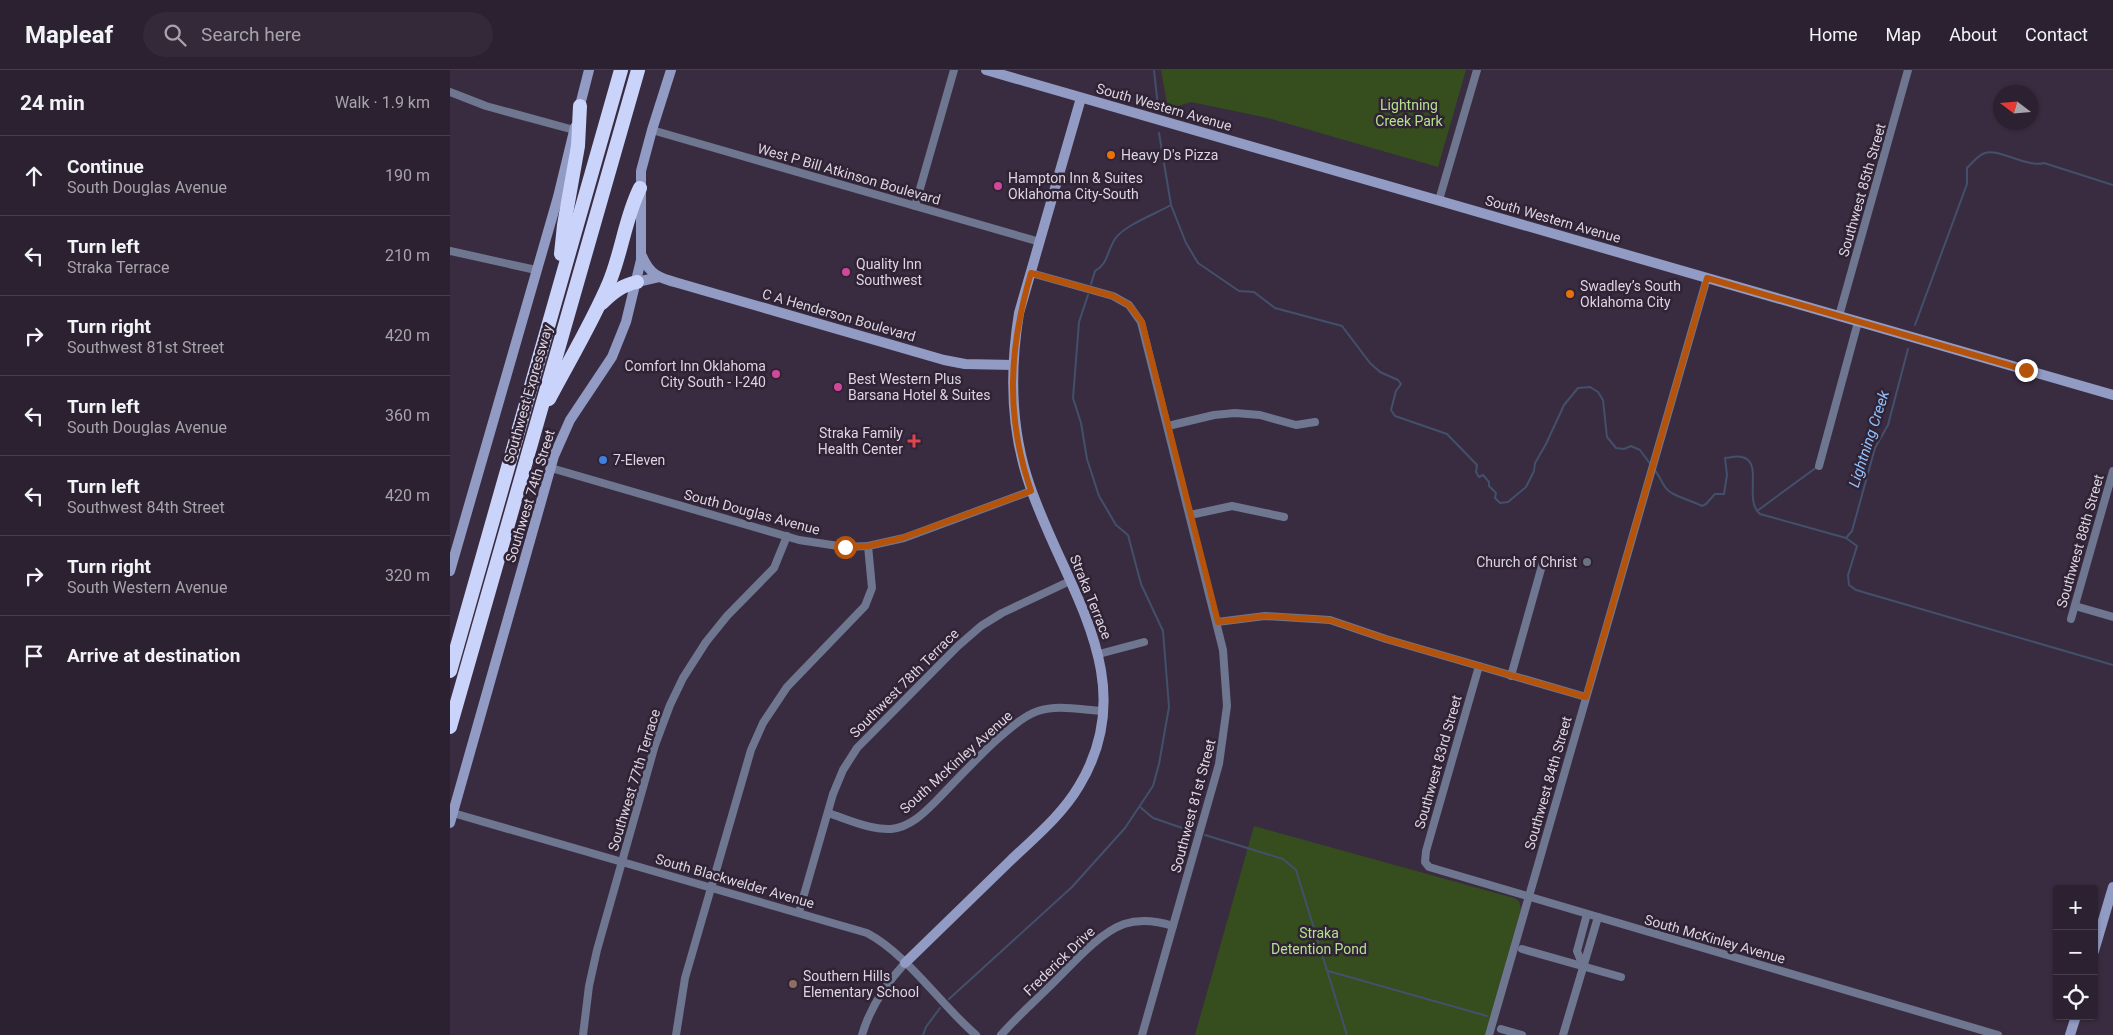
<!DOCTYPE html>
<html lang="en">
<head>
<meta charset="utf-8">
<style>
  body { margin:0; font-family:Roboto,sans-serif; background:#332938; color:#f1f3f6 }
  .controls { position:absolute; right:15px; bottom:15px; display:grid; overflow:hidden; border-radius:5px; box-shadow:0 1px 4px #0004 }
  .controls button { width:45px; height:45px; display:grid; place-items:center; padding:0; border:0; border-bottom:1px solid #473e4c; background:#2b2130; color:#f1f3f6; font:25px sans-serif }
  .compass { position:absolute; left:1543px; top:15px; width:45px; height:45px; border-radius:50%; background:#2b2130; box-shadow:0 1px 4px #0004; rotate:286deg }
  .stop { position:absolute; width:15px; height:15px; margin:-11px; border:4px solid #b45309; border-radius:50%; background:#fff }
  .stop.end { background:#b45309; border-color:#fff; box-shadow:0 1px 5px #0008 }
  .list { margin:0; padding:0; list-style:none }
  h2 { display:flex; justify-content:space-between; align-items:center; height:65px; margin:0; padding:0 20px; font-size:21px }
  h2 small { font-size:16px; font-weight:400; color:#a6a3ab }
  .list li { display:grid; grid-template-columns:32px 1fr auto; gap:15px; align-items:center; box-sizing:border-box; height:80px; padding:0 20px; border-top:1px solid #473e4c }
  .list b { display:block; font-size:19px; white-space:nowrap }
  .list p { margin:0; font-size:16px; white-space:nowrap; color:#a6a3ab }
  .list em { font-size:16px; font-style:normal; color:#a6a3ab }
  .icon { flex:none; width:28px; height:28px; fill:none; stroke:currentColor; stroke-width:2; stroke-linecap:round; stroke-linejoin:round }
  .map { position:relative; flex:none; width:1663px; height:965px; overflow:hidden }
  header { display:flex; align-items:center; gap:30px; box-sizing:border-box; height:70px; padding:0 25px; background:#2b2130; border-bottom:1px solid #473e4c }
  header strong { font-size:24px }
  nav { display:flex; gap:28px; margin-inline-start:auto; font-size:18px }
  .search { width:350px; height:45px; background:#332938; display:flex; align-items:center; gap:12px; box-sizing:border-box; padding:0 18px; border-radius:28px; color:#a6a3ab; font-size:19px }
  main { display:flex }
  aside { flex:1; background:#2b2130 }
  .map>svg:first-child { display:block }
</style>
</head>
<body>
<header>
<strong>Mapleaf</strong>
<div class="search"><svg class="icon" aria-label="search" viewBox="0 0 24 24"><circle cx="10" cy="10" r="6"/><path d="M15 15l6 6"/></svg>Search here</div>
<nav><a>Home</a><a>Map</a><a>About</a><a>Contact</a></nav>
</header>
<main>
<aside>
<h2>24 min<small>Walk · 1.9 km</small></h2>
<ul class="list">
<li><svg class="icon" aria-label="ahead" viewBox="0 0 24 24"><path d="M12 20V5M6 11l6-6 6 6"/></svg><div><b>Continue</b><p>South Douglas Avenue</p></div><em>190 m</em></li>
<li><svg class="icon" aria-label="left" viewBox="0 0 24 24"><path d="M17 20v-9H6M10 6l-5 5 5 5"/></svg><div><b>Turn left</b><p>Straka Terrace</p></div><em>210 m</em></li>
<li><svg class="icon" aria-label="right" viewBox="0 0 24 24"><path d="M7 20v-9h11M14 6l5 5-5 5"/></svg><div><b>Turn right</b><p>Southwest 81st Street</p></div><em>420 m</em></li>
<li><svg class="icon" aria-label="left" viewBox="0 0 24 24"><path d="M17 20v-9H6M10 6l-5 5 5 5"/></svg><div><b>Turn left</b><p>South Douglas Avenue</p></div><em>360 m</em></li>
<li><svg class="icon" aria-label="left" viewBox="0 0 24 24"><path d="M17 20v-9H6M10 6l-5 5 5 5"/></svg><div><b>Turn left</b><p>Southwest 84th Street</p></div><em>420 m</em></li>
<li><svg class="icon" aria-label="right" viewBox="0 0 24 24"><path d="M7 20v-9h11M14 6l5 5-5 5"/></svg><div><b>Turn right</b><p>South Western Avenue</p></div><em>320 m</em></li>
<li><svg class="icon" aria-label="arrive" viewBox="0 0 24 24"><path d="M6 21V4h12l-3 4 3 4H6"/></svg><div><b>Arrive at destination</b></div></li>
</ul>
</aside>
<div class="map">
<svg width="1663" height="965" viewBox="0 0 1663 965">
  <rect width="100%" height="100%" fill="#392c40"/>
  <!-- green -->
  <g fill="#364d1e">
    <path d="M711 0H1016L988 97 818 48 741 32 718 39Z"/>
    <path d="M804 756 1064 828 1069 831 1071 839 1035 965H745Z"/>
  </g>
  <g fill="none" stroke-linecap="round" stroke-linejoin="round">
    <!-- stream -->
    <g stroke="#42506b" stroke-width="2">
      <path d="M704 0 708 37"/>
      <path d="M709 63 721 135 736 173 748 193 789 221 804 222 825 238 892 256 920 293 930 302 948 310 951 314 946 321 941 340 945 346 997 364 1027 395 1026 402 1029 407 1033 405 1039 412V416L1046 423 1045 428 1050 433 1058 432 1076 417 1084 401 1085 393 1096 374 1114 335 1128 318 1140 317 1148 322 1153 330 1157 367 1166 378 1174 379 1181 376 1190 380 1201 395"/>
      <path d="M641 214 645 201C658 194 657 181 665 169 673 156 707 143 721 135"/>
      <path d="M1465 255 1517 114V98C1522 93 1528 85 1535 83 1548 78 1578 98 1594 93L1663 115"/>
      <path d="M1204 399C1209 405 1211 411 1215 417 1221 426 1241 430 1252 436L1256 434 1265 424H1274L1277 405 1275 388C1280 388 1287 385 1292 387 1314 392 1293 430 1310 444L1396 468 1407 476 1398 505 1399 515 1406 520 1663 595"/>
      <path d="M1307 441 1367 397"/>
      <path d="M1396 468 1402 461 1425 378 1438 355 1458 279"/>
      <path d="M690 737 703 748 744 762"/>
      <path d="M755 765 833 789 846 800 897 965"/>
      <path d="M878 901 1037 946"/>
      <path d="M499 929 622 817 675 758 703 716 709 694 719 637 713 561 691 514 678 465 666 455 649 426 637 389 631 353 623 328 629 252 638 225"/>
      <path d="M473 965 476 957 490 938"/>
    </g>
    <!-- street -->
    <g stroke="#6f7690" stroke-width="8">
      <path d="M0 22 36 36 124 60"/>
      <path d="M202 60 590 172"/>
      <path d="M989 130 1027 0"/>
      <path d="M465 136 504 0"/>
      <path d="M0 181 86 200"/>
      <path d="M581 203 663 226 679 235 691 252 773 580 777 636 769 694 692 965"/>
      <path d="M1389 246 1458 0"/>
      <path d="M718 356 764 345 785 343 810 345 846 355 865 352"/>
      <path d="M1369 396 1408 252"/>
      <path d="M101 398 349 470 395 477 418 476 454 468 581 421"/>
      <path d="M740 445 782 436 834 447"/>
      <path d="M1625 536 1663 547"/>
      <path d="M1621 549 1663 401"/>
      <path d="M767 552 815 546 880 550 936 569 1136 627"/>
      <path d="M649 584 694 572"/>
      <path d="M1029 596 976 781 975 792 979 797 1548 965"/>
      <path d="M1061 606 1093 492"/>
      <path d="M3 743 417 863C457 884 491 935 526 965"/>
      <path d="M378 743C397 749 420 760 441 759 461 757 475 742 488 729 511 706 560 650 588 641 608 634 632 640 653 641"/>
      <path d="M349 842 383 724 393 700 407 678 508 576 531 556 552 543 620 511"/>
      <path d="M1072 879 1171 907"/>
      <path d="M1133 896 1127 881 1137 844"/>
      <path d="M1051 959 1072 965"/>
      <path d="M133 965 139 916 147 880 205 675 220 635 233 608 256 572 277 546 324 498 337 466"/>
      <path d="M226 965 235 908 301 680 313 653 337 617 415 536 422 518 418 476"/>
      <path d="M412 965C420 937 435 915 455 893"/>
      <path d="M551 965C566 948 584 932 600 916 621 896 647 864 674 854 690 849 707 851 723 856"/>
      <path d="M1039 965 1257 208"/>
      <path d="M1113 965 1148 847"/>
    </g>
    <!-- secondary -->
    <g stroke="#919bc4" stroke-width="10">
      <path d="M536 0 1663 325"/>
      <path d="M128 43 139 0"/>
      <path d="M192 186C200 205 209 208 228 213L494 290 515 294 563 295"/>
      <path d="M187 212 209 207"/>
      <path d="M0 501 108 127 125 57"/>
      <path d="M0 753 104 386 120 350 162 287 176 252 191 190V101L202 60 221 0"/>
      <path d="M1644 881 1663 817"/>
      <path d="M455 893C490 859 525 825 560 791 584 768 612 745 629 716 696 606 609 511 577 407 560 353 560 299 569 243L631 28"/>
      <path d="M1620 965 1626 946"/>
    </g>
    <!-- highway -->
    <g stroke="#cad4fb" stroke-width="14">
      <path d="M111 184 114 155 128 76 130 36"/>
      <path d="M152 233C162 223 172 215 187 212"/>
      <path d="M99 329C119 291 142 253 159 213 172 182 175 148 190 118"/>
      <path d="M0 601 171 0"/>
      <path d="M0 657 188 0"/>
    </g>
  </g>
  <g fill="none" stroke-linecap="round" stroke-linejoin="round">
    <!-- route -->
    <path stroke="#b45309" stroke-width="6" d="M395 477 418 476 452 468 581 421C555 346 559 278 581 203L663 226 679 235 692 252 768 552 815 546 880 550 936 569 1136 627 1257 208 1576 300"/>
  </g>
  <!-- markers -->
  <g fill="#e8710a" stroke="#2f2335" stroke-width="2">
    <circle cx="661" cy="85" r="5"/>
    <circle cx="1120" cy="224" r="5"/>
  </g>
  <g fill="#d1479c" stroke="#2f2335" stroke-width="2">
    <circle cx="548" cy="116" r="5"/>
    <circle cx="396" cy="202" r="5"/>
    <circle cx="326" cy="304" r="5"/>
    <circle cx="388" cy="317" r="5"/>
  </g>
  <path fill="#e0444e" stroke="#2f2335" stroke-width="2" d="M461.5 363.5h5v5h5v5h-5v5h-5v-5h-5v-5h5z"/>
  <circle fill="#3f7fe0" stroke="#2f2335" stroke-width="2" cx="153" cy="390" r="5"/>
  <circle fill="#6b7280" stroke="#2f2335" stroke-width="2" cx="1137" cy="492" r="5"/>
  <circle fill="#8d6e63" stroke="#2f2335" stroke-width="2" cx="343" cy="914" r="5"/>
  <g text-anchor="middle" stroke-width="5" stroke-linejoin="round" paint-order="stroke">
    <!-- park labels -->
    <g font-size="14" fill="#b4e08b" stroke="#2f2335">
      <text x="959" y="40">Lightning<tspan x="959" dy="16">Creek Park</tspan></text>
      <text x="869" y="868">Straka<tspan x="869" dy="16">Detention Pond</tspan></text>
    </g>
    <!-- street labels -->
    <g font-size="14" fill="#ddd5e1" stroke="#2f2335">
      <text transform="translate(714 37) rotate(16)" y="5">South Western Avenue</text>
      <text transform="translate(399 104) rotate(16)" y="5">West P Bill Atkinson Boulevard</text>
      <text transform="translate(1412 120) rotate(-74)" y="5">Southwest 85th Street</text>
      <text transform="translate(1103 149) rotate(16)" y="5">South Western Avenue</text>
      <text transform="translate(389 245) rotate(16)" y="5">C A Henderson Boulevard</text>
      <text transform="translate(78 324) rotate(-74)" y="5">Southwest Expressway</text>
      <text transform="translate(80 426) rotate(-73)" y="5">Southwest 74th Street</text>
      <text transform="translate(302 442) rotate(15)" y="5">South Douglas Avenue</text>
      <text transform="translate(1630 471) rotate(-74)" y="5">Southwest 88th Street</text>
      <text transform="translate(641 527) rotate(68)" y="5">Straka Terrace</text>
      <text transform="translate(454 613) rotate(-45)" y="5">Southwest 78th Terrace</text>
      <text transform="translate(506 692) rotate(-42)" y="5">South McKinley Avenue</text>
      <text transform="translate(988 692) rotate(-74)" y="5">Southwest 83rd Street</text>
      <text transform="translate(184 710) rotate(-73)" y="5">Southwest 77th Terrace</text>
      <text transform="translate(1098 713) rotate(-74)" y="5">Southwest 84th Street</text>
      <text transform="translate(743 736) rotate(-75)" y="5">Southwest 81st Street</text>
      <text transform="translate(285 811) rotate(16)" y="5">South Blackwelder Avenue</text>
      <text transform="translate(1265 869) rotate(16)" y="5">South McKinley Avenue</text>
      <text transform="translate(609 891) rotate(-44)" y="5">Frederick Drive</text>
    </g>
    <!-- poi labels -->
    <g font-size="14" fill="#ddd5e1" stroke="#2f2335" text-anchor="start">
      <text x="671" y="90">Heavy D's Pizza</text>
      <text x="558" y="113">Hampton Inn &amp; Suites<tspan x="558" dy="16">Oklahoma City-South</tspan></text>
      <text x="406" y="199">Quality Inn<tspan x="406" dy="16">Southwest</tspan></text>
      <text x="1130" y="221">Swadley’s South<tspan x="1130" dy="16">Oklahoma City</tspan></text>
      <text x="316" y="301" text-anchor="end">Comfort Inn Oklahoma<tspan x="316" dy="16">City South - I-240</tspan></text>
      <text x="398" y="314">Best Western Plus<tspan x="398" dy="16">Barsana Hotel &amp; Suites</tspan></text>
      <text x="453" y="368" text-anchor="end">Straka Family<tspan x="453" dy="16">Health Center</tspan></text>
      <text x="163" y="395">7-Eleven</text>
      <text x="1127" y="497" text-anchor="end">Church of Christ</text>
      <text x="353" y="911">Southern Hills<tspan x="353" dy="16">Elementary School</tspan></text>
    </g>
    <!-- water labels -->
    <g font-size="15" font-style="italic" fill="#92c2fb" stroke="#2f2335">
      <text transform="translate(1419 369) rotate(-72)" y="5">Lightning Creek</text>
    </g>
  </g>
</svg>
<div class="controls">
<button>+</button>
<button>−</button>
<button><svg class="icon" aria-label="locate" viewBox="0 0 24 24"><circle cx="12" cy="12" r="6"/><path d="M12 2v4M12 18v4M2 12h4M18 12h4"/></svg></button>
</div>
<svg class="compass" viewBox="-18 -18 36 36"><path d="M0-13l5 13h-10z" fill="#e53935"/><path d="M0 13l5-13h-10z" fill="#a6a3ab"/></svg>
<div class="stop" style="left:395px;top:477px"></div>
<div class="stop end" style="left:1576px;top:300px"></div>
</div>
</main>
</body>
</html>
